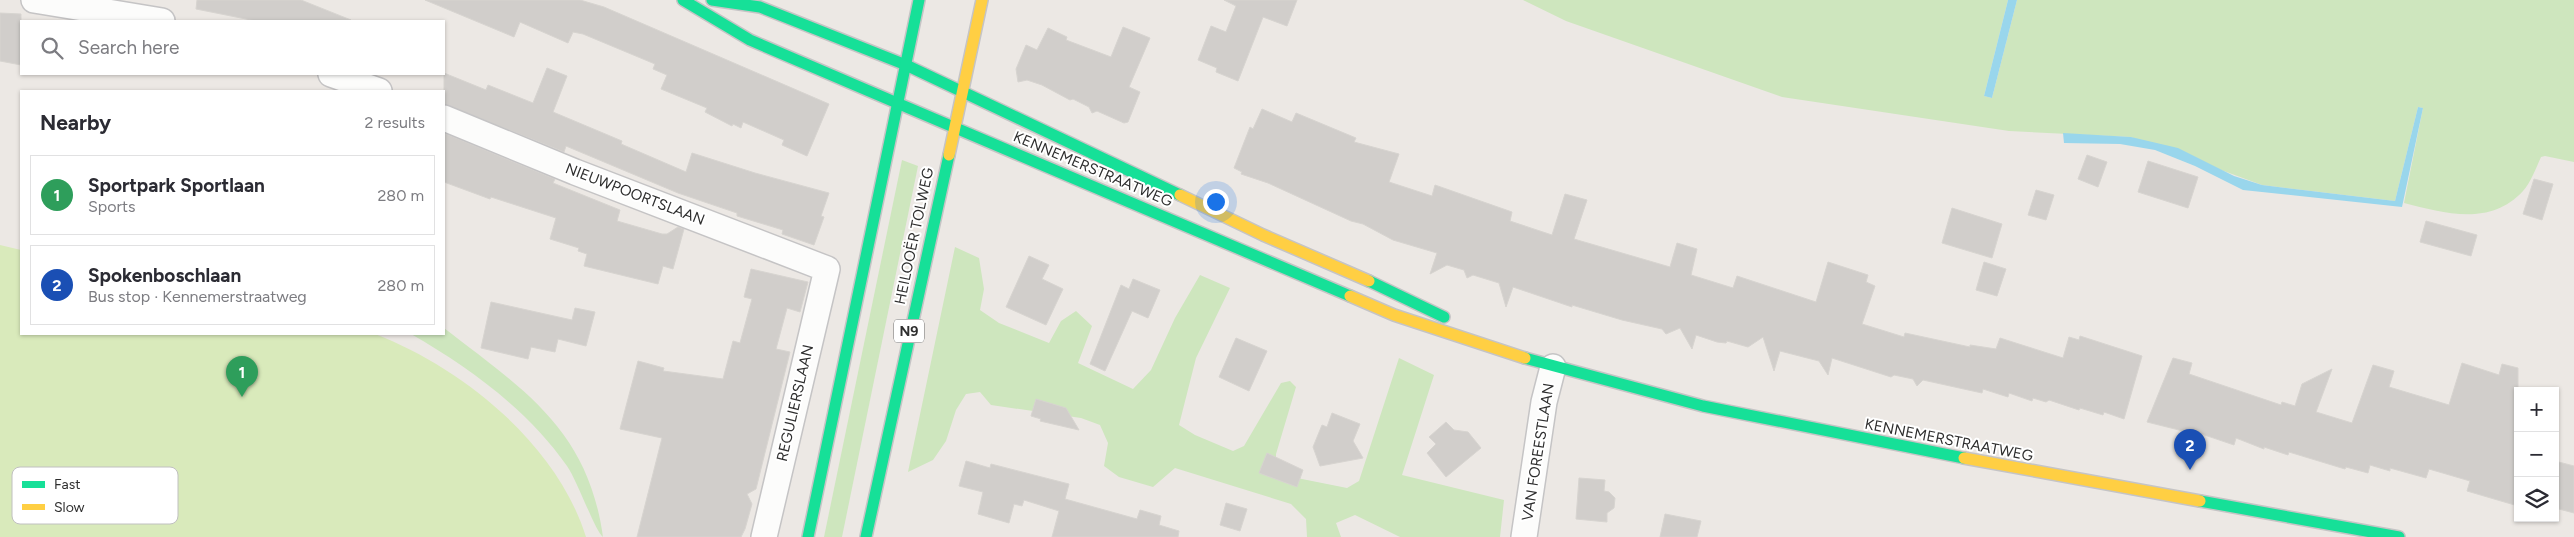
<!DOCTYPE html>
<html lang="en">
<head>
<meta charset="utf-8">
<style>
  body { margin:0; font-family:Figtree,sans-serif; background:#f7f7f7; color:#2b2b33 }
  .controls { position:absolute; right:15px; bottom:15px; display:grid; overflow:hidden; border-radius:0px; box-shadow:0 1px 4px #0004 }
  .controls button { width:45px; height:45px; display:grid; place-items:center; padding:0; border:0; border-bottom:1px solid #e1e1e2; background:#fff; color:#2b2b33; font:25px sans-serif }
  .you { position:absolute; left:1215px; top:201px; width:18px; height:18px; margin:-12px; border:4px solid #fff; border-radius:50%; background:#1a73e8; box-shadow:0 0 0 8px #1a73e833 }
  .badge { display:grid; place-items:center; width:32px; height:32px; border-radius:50%; background:#1a73e8; color:#fff; font-size:16px; font-weight:700 }
  .pin { position:absolute; translate:-50% -41px; filter:drop-shadow(0 1px 2px #0008) }
  .pin::after { content:''; position:absolute; top:26px; width:18px; height:15px; background:inherit; clip-path:polygon(0 0,100% 0,50% 100%) }
  .list { margin:0; padding:0; list-style:none }
  h2 { display:flex; justify-content:space-between; align-items:center; height:65px; margin:0; padding:0 20px; font-size:21px }
  h2 small { font-size:16px; font-weight:400; color:#7c7c81 }
  .list li { display:grid; grid-template-columns:32px 1fr auto; gap:15px; align-items:center; box-sizing:border-box; height:80px; margin:0 10px 10px; padding:0 10px; border:1px solid #e1e1e2; border-radius:0px }
  .list b { display:block; font-size:19px; white-space:nowrap }
  .list p { margin:0; font-size:16px; white-space:nowrap; color:#7c7c81 }
  .list em { font-size:16px; font-style:normal; color:#7c7c81 }
  .icon { flex:none; width:28px; height:28px; fill:none; stroke:currentColor; stroke-width:2; stroke-linecap:round; stroke-linejoin:round }
  .map { position:relative; flex:none; width:2574px; height:537px; overflow:hidden }
  .search { position:absolute; background:#fff; box-shadow:0 1px 4px #0004; left:20px; top:20px; width:425px; height:55px; display:flex; align-items:center; gap:12px; box-sizing:border-box; padding:0 18px; border-radius:0px; color:#7c7c81; font-size:19px }
  .panel { position:absolute; background:#fff; box-shadow:0 1px 4px #0004; left:20px; top:90px; width:425px; height:245px; border-radius:0px }
  .map>svg:first-child { display:block }
</style>
</head>
<body>
<div class="map">
<svg width="2574" height="537" viewBox="0 0 2574 537">
  <rect width="100%" height="100%" fill="#ece8e4"/>
  <!-- green -->
  <g fill="#cee6be">
    <path d="M1523 0H2008L1984 96 1992 98 2017 0H2574V162L2545 156 2541 157C2536 168 2531 182 2523 191 2490 227 2444 213 2404 203L2423 108 2418 107 2395 201 2262 185 2131 137 2009 131 1782 97 1566 21Z"/>
    <path d="M902 160 918 166 842 537H824Z"/>
    <path d="M955 247 979 258 984 289 980 310 999 323 1049 343 1061 321 1076 311 1092 326 1078 363 1133 389 1151 370 1175 318 1200 275 1230 288 1196 358 1179 425 1195 435 1233 451 1244 446 1281 383 1290 381 1296 387 1276 454V468L1287 476 1347 488 1359 481 1399 358 1434 375 1402 475 1504 500 1500 537H1400L1355 515 1336 523 1341 537H1307L1306 519 1291 504 1175 468 1153 487 1119 477 1104 466 1108 443 1100 425 1081 418 991 405 980 392 966 394 956 410 946 441 933 460 908 472Z"/>
    <path d="M444 328C524 390 588 429 603 537 595 531 577 480 567 466 528 410 470 368 411 334H444Z"/>
  </g>
  <!-- pitch -->
  <path fill="#d9eabb" d="M0 245 21 250V334H375C463 368 557 444 586 537H0Z"/>
  <!-- water -->
  <g fill="#99d6ec">
    <path d="M2008 0H2017L1992 98 1984 96Z"/>
    <path d="M2418 107 2423 108 2402 207 2243 190 2195 166 2155 150 2120 144 2064 143 2063 133 2131 137 2178 148 2234 176 2262 185 2395 201Z"/>
  </g>
  <!-- building -->
  <g fill="#d1cecb" stroke="#d7d4d0">
    <path d="M197 0H301L351 20 256 21 196 9Z"/>
    <path d="M425 0H580L604 7 829 104 807 156 782 145 784 140 743 122 741 128 733 124 732 126 705 112 707 108 661 89 667 75 653 69 655 64 583 34 573 32 568 43 520 22 514 37Z"/>
    <path d="M1224 0H1297L1287 26 1263 17 1238 81 1216 72 1217 68 1198 60 1211 26 1226 32 1236 6Z"/>
    <path d="M0 13 21 14V65L0 61Z"/>
    <path d="M1123 27 1150 38 1129 87 1140 92 1128 122 1124 123 1097 111 1092 113 1089 107 1073 99 1070 100 1042 85 1027 80 1018 82 1016 69 1026 45 1037 50 1048 28 1067 37 1066 40 1111 57Z"/>
    <path d="M547 68 567 76 553 112 622 141 621 144 686 172 692 153 755 173 829 193 821 216 824 217 814 245 782 234 783 230 737 216V213L678 193 566 146 564 152 444 104V73L486 90 488 85 533 103Z"/>
    <path d="M1262 109 1292 122 1296 113 1356 138 1354 142 1399 154 1389 182 1432 196 1435 185 1512 212 1510 221 1552 235 1565 194 1587 200 1574 239 1670 267 1677 243 1697 249 1691 275 1733 288 1737 276 1816 302 1828 262 1868 275 1866 282 1875 286 1862 324 1904 337 1905 333 1970 347V345L1996 349 2000 338 2063 358 2069 337 2079 340 2080 336 2142 356 2124 419 2104 412 2103 415 2080 408 2079 410 2049 400 2046 402 2033 398 2032 401 2009 393 2008 397 1983 389 1982 393 1923 380 1917 386 1913 379 1894 375 1891 377 1832 358 1828 375 1819 361 1780 351 1774 371 1763 337 1748 347 1727 341 1726 343 1717 342 1696 335 1692 349 1680 328 1666 334 1662 329 1622 320 1572 305V307L1513 287 1506 307 1499 283 1473 275 1467 278 1464 270 1447 265 1430 274 1437 253 1393 240 1363 224 1351 221 1268 183 1241 174 1242 172 1234 168 1250 127 1253 129Z"/>
    <path d="M444 133 555 179 553 183 620 210 617 221 662 234H667L678 227 684 229 673 269 663 266 658 284 584 266 587 254 578 251 579 248 550 239 556 218 491 197 490 199 444 182Z"/>
    <path d="M2087 155 2107 162 2098 187 2078 179Z"/>
    <path d="M2148 161 2198 177 2188 208 2138 192Z"/>
    <path d="M2534 179 2553 184 2542 220 2523 214Z"/>
    <path d="M2036 190 2054 195 2046 220 2028 215Z"/>
    <path d="M1952 208 2002 224 1992 258 1942 243Z"/>
    <path d="M2426 221 2477 235 2471 256 2420 242Z"/>
    <path d="M1029 256 1049 265 1042 279 1063 289 1046 325 1006 307Z"/>
    <path d="M1984 262 2006 269 1997 296 1976 290Z"/>
    <path d="M751 269 808 282 800 312 787 308 776 349 790 352 756 489 747 494 752 504 745 529 741 537H637L662 438 620 429 638 361 664 368 663 371 723 379 733 341 740 343 752 299 744 297Z"/>
    <path d="M1133 279 1160 290 1148 318 1132 311 1105 371 1090 364 1121 285 1129 289Z"/>
    <path d="M491 302 572 320 575 308 595 312 586 346 558 339 555 352 531 347 528 359 481 348Z"/>
    <path d="M1236 338 1267 351 1249 391 1219 377Z"/>
    <path d="M2173 358 2192 363 2189 374 2281 405 2282 402 2295 406 2302 384 2332 369 2316 412 2352 423 2373 365 2394 371 2389 387 2449 405 2462 363 2499 375 2502 364 2518 368V506L2467 491 2470 481 2429 469 2426 478 2390 468V471L2370 465 2368 473 2346 467 2345 469 2289 452 2288 455 2264 447V449L2236 438 2234 445 2187 429V432L2147 422Z"/>
    <path d="M1036 399 1066 408 1079 430 1040 421 1041 419 1031 416Z"/>
    <path d="M1332 413 1360 424 1353 441 1363 458 1320 466 1313 447 1322 425 1327 427Z"/>
    <path d="M1446 422 1454 430 1468 432 1481 448 1446 477 1427 453 1436 444 1429 437Z"/>
    <path d="M1267 453 1303 470 1297 487 1259 473Z"/>
    <path d="M966 461 990 468 991 464 1069 484 1065 499 1137 519 1140 510 1161 516 1159 525 1179 531 1178 537H1052L1059 511 1024 500 1022 506 1014 504 1009 523 978 514 983 492 959 486Z"/>
    <path d="M2555 461 2574 466V513L2555 508Z"/>
    <path d="M1579 478 1605 480 1604 491 1609 492 1615 498 1614 508 1607 513V522L1576 519Z"/>
    <path d="M1226 503 1247 509 1240 531 1220 525Z"/>
    <path d="M1665 514 1701 521 1697 537H1660Z"/>
  </g>
  <g fill="none" stroke-linecap="round" stroke-linejoin="round">
    <!-- street casing -->
    <g stroke="#c5c4c5" stroke-width="28">
      <g id="street">
        <path d="M34 0 162 21"/>
        <path d="M331 74 379 91"/>
        <path d="M444 118 575 172 827 269 764 537"/>
        <path d="M1524 537 1544 402 1553 367"/>
      </g>
    </g>
    <!-- fast casing -->
    <g stroke="#c5c4c5" stroke-width="14">
      <g id="fast">
        <path d="M683 0 750 40 897 103"/>
        <path d="M712 0 760 7 906 65"/>
        <path d="M906 65 1180 195"/>
        <path d="M897 103 1350 296"/>
        <path d="M1369 281 1444 317"/>
        <path d="M1525 358 1703 406 1964 458"/>
        <path d="M2200 501 2399 537"/>
        <path d="M808 537 919 0"/>
        <path d="M866 537 949 155"/>
      </g>
    </g>
    <!-- slow casing -->
    <g stroke="#c5c4c5" stroke-width="14">
      <g id="slow">
        <path d="M949 155 982 0"/>
        <path d="M1180 195 1263 235 1369 281"/>
        <path d="M1350 296 1394 315 1525 358"/>
        <path d="M1964 458 2200 501"/>
      </g>
    </g>
    <!-- street -->
    <use href="#street" stroke="#fcfcfb" stroke-width="25"/>
    <!-- fast -->
    <use href="#fast" stroke="#16e098" stroke-width="11"/>
    <!-- slow -->
    <use href="#slow" stroke="#ffcf43" stroke-width="11"/>
  </g>
  <g text-anchor="middle" stroke-width="4" stroke-linejoin="round" paint-order="stroke">
    <!-- shield labels -->
    <rect fill="#fff" stroke="#6d6d6d" stroke-width="1" x="894" y="319.5" width="30" height="23" rx="4"/>
    <g font-size="14" font-weight="bold" fill="#2e2e2e">
      <text x="909" y="336">N9</text>
    </g>
    <!-- street labels -->
    <g font-size="15" fill="#2e2e2e" stroke="#fff">
      <text transform="translate(1093 169) rotate(23)" y="5">KENNEMERSTRAATWEG</text>
      <text transform="translate(635 194) rotate(21)" y="5">NIEUWPOORTSLAAN</text>
      <text transform="translate(914 236) rotate(-78)" y="5">HEILOOËR TOLWEG</text>
      <text transform="translate(795 403) rotate(-77)" y="5">REGULIERSLAAN</text>
      <text transform="translate(1949 440) rotate(11)" y="5">KENNEMERSTRAATWEG</text>
      <text transform="translate(1538 452) rotate(-81)" y="5">VAN FOREESTLAAN</text>
    </g>
  </g>
  <!-- legend -->
  <rect x="12" y="467" width="166" height="57" rx="8" fill="#fff" stroke="#c0c0c0" stroke-width="1"/>
  <rect x="22" y="481" width="23" height="7" fill="#16e098"/>
  <rect x="22" y="504" width="23" height="6" fill="#ffcf43"/>
  <g font-size="14" fill="#2e2e2e">
    <text x="54" y="489">Fast</text>
    <text x="54" y="512">Slow</text>
  </g>
</svg>
<div class="controls">
<button>+</button>
<button>−</button>
<button><svg class="icon" aria-label="layers" viewBox="0 0 24 24"><path d="M12 4l9 5-9 5-9-5zM3 14l9 5 9-5"/></svg></button>
</div>
<div class="you"></div>
<div class="pin badge" style="left:242px;top:397px;background:#2e9e5b">1</div>
<div class="pin badge" style="left:2190px;top:470px;background:#1a4fb4">2</div>
<div class="search"><svg class="icon" aria-label="search" viewBox="0 0 24 24"><circle cx="10" cy="10" r="6"/><path d="M15 15l6 6"/></svg>Search here</div>
<section class="panel">
<h2>Nearby<small>2 results</small></h2>
<ul class="list">
<li><span class="badge" style="background:#2e9e5b">1</span><div><b>Sportpark Sportlaan</b><p>Sports</p></div><em>280 m</em></li>
<li><span class="badge" style="background:#1a4fb4">2</span><div><b>Spokenboschlaan</b><p>Bus stop · Kennemerstraatweg</p></div><em>280 m</em></li>
</ul>
</section>
</div>
</body>
</html>
